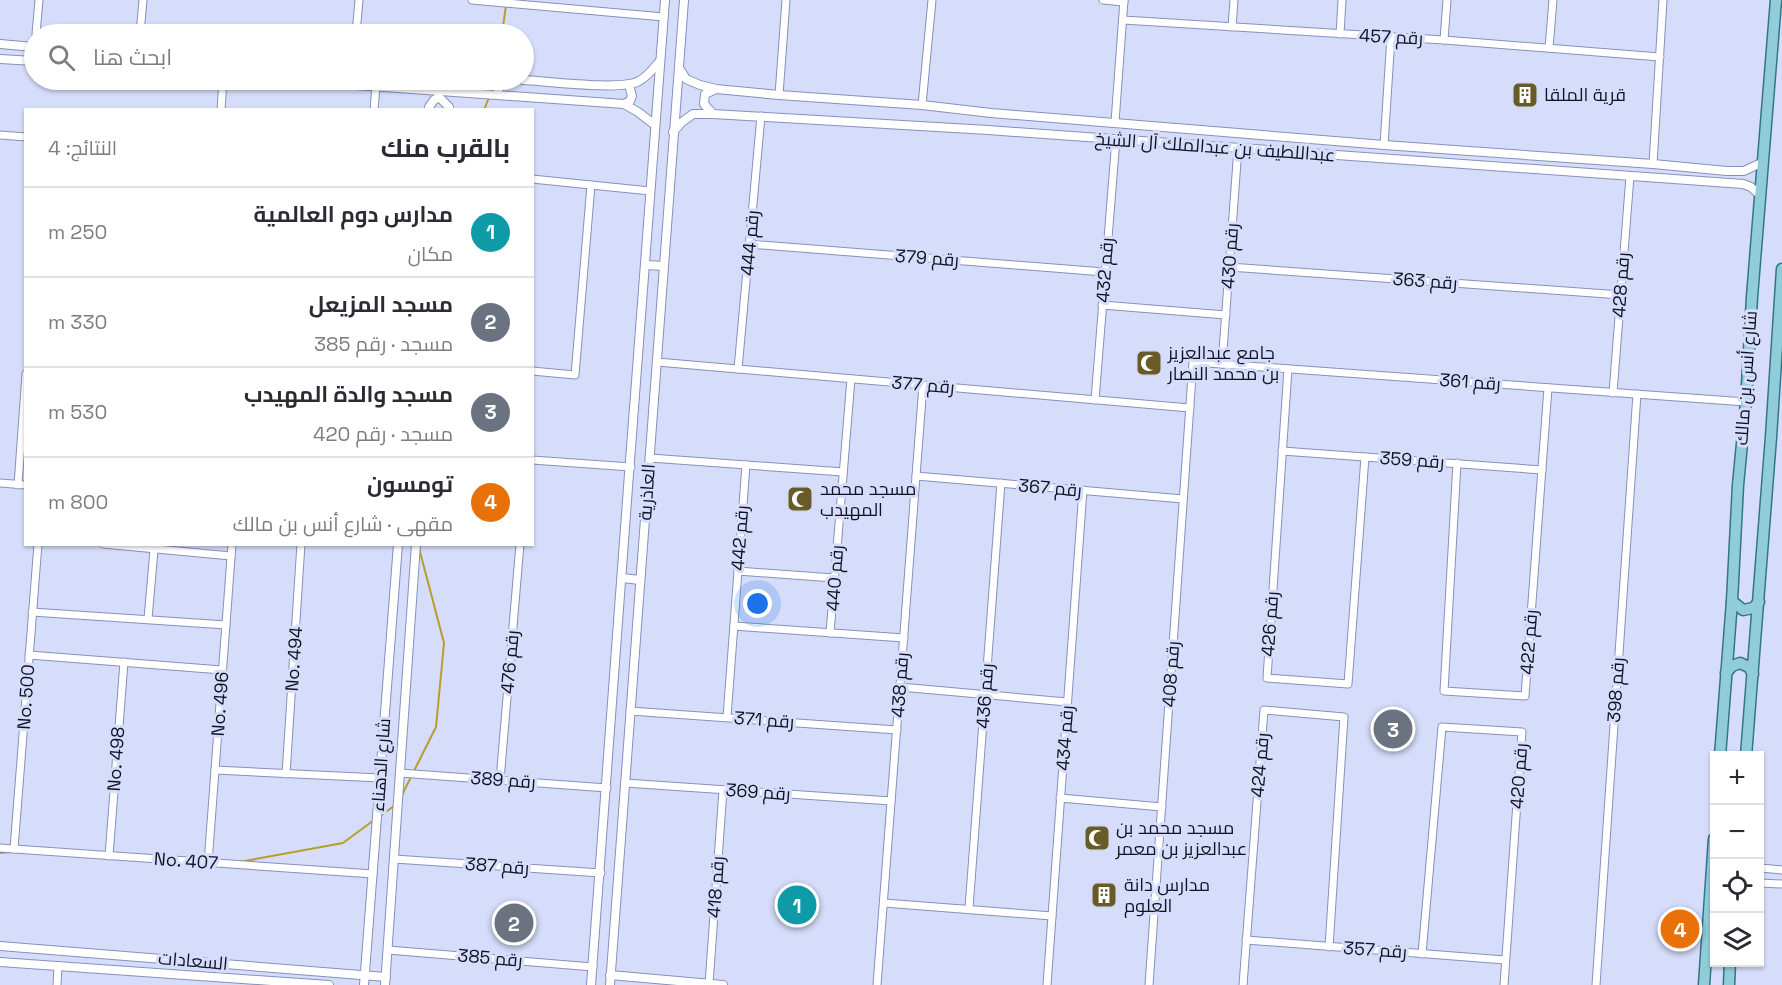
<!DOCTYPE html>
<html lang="ar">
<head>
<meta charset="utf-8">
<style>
  body { margin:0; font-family:"Space Grotesk",Cairo,sans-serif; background:#f7f7f7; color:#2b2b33; direction:rtl }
  .controls { position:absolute; right:18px; bottom:18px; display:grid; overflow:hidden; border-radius:0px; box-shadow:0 2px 4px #0004 }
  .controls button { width:54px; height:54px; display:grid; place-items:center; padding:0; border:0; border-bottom:2px solid #e1e1e2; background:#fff; color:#2b2b33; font:30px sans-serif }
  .you { position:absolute; left:758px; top:604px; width:21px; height:21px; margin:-15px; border:4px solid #fff; border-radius:50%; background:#1a73e8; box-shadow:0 0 0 9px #1a73e833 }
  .badge { display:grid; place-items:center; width:39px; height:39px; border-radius:50%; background:#2563eb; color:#fff; font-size:20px; font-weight:700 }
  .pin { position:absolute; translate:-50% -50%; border:3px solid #fff; box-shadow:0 2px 6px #0006 }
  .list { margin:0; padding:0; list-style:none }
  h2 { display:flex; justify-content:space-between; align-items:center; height:78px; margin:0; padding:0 24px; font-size:26px }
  h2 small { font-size:20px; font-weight:400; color:#7c7c81 }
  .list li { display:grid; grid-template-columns:39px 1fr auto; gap:18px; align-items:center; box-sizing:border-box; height:90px; padding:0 24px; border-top:2px solid #e1e1e2 }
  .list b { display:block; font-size:22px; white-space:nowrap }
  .list p { margin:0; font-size:20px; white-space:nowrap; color:#7c7c81 }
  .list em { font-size:20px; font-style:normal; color:#7c7c81 }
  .icon { flex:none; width:33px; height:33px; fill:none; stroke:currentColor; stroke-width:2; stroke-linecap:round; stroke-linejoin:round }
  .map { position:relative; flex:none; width:1782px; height:985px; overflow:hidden; direction:ltr }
  .search { position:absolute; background:#fff; box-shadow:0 2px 4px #0004; left:24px; top:24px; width:510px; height:66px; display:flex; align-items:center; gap:15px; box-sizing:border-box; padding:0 21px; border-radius:33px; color:#7c7c81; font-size:22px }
  .panel { position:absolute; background:#fff; box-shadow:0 2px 4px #0004; left:24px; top:108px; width:510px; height:438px; border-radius:0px; direction:rtl }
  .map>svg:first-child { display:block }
</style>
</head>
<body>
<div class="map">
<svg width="1782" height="985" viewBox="0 0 1782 985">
  <rect width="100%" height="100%" fill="#d6ddfa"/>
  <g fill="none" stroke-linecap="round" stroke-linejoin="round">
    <!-- stream -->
    <g stroke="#b99d2b" stroke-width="2">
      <path d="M502 34 506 5"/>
      <path d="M484 110 492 90 494 80"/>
      <path d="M402 795 436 727 444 643 419 548"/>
      <path d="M379 817 394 806"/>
      <path d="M0 853 12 852"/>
      <path d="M239 862 343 843 374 820"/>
    </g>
    <!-- minor casing -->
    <g stroke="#8690bd" stroke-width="9">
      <g id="minor">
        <path d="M472 0 664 17"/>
        <path d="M1103 0 1124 2"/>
        <path d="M1123 20 1444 40 1660 57"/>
        <path d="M1232 27 1234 0"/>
        <path d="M36 34 39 0"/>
        <path d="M140 34 143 0"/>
        <path d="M356 34 359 0"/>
        <path d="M1340 34 1342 0"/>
        <path d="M1444 40 1447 0"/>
        <path d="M1549 48 1553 0"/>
        <path d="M779 95 786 0"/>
        <path d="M922 105 932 0"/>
        <path d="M221 110 223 80"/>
        <path d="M374 110 376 86"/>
        <path d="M1115 122 1124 0"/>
        <path d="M0 135 26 137"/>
        <path d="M1384 145 1391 37"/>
        <path d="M1653 164 1663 0"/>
        <path d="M532 179 650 191"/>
        <path d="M749 244 1104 272"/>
        <path d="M1229 267 1621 295"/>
        <path d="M1102 305 1226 315"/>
        <path d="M657 362 1190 408"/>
        <path d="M1222 364 1238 148"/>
        <path d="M738 369 761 116"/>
        <path d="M1288 369 1267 678 1348 684 1365 457"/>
        <path d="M532 371 575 375 591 185"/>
        <path d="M1613 393 1630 176"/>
        <path d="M1095 400 1116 139"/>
        <path d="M1282 451 1542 470"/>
        <path d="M650 458 843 472"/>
        <path d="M532 460 631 467"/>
        <path d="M1457 463 1444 691 1525 696 1548 388"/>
        <path d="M916 476 1183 499"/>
        <path d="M0 483 26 485"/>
        <path d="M18 485 26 374"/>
        <path d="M103 544 231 556"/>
        <path d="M738 571 834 578"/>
        <path d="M32 612 226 625"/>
        <path d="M148 619 154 550"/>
        <path d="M734 626 904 638"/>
        <path d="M830 633 851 379"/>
        <path d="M29 655 222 670"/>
        <path d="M900 687 1067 702"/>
        <path d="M630 711 897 730"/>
        <path d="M727 717 746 465"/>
        <path d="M215 770 380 778"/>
        <path d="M400 773 607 788"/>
        <path d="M286 774 301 544"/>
        <path d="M500 780 520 544"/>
        <path d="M625 783 891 801"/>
        <path d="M1060 798 1162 807"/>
        <path d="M0 848 373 874"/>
        <path d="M14 849 38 544"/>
        <path d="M109 856 124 662"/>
        <path d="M394 859 601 873"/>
        <path d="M208 863 232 544"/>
        <path d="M1760 868 1782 870"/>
        <path d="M1760 883 1782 884"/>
        <path d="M884 903 1052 916"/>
        <path d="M969 908 1001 483"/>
        <path d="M1246 940 1505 960"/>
        <path d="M388 950 593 967"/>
        <path d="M1422 954 1442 727 1522 732 1504 985"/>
        <path d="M709 984 723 790"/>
        <path d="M57 985 58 966"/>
        <path d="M877 985 923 385"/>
        <path d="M1047 985 1083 490"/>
        <path d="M1149 985 1193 362 1746 402"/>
        <path d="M1243 985 1264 710 1344 717 1329 947"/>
        <path d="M1596 985 1637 394"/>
      </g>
    </g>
    <!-- tertiary casing -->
    <g stroke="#8690bd" stroke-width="10">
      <g id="tertiary">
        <path d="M0 44 34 47"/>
        <path d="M0 59 34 61"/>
        <path d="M679 68 686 79 700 85 716 89 779 95 922 105 991 113 1384 145 1653 164 1727 171H1744L1763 162"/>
        <path d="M285 80 624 104 638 112 655 125"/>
        <path d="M523 80C546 81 623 91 639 81 647 77 653 69 659 62"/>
        <path d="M498 95 499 80"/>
        <path d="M624 104 630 101 632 96 629 85"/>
        <path d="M429 107 434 100 439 97 449 107"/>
        <path d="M713 114 704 104 705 94 716 89"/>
        <path d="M673 132 682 122 693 114H713L988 130 1743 184 1751 187 1760 195"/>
        <path d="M646 265 664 266"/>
        <path d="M622 578 640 580"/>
        <path d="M0 946 386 977"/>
        <path d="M0 962 329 985"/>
        <path d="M610 975 723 985"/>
        <path d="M364 985 398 544"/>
        <path d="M385 985 416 544"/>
        <path d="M591 985C616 657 639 328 665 0"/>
        <path d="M610 985 684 0"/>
      </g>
    </g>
    <!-- primary casing -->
    <g stroke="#347589" stroke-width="13">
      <g id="primary">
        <path d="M1732 601 1743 610 1753 608 1759 602"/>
        <path d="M1726 673 1732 666 1740 663 1749 667 1753 674"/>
        <path d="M1720 756 1732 601 1738 485 1746 402 1752 297 1776 0"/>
        <path d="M1746 756 1771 437 1782 269"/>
        <path d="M1704 985 1714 839"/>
        <path d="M1729 985 1730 962"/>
      </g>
    </g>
    <!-- minor -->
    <use href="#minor" stroke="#fff" stroke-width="7"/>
    <!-- tertiary -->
    <use href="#tertiary" stroke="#fff" stroke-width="8"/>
    <!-- primary -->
    <use href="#primary" stroke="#91cdd9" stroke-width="10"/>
  </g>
  <!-- icons -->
  <defs>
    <g id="building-square" transform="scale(1.35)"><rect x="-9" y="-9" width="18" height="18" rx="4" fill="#695b28" stroke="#d6ddfa"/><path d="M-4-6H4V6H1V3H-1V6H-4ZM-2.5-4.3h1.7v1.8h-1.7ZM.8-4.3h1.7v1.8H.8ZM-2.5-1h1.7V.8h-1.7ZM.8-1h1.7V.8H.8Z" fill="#fff"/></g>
    <g id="mosque-square" transform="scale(1.35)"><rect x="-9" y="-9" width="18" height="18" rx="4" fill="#695b28" stroke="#d6ddfa"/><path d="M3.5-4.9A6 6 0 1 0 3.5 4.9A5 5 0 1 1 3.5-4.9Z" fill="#fff"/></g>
  </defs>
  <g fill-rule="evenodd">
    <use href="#building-square" x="1525" y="95"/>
    <use href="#mosque-square" x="1149" y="363"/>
    <use href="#mosque-square" x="800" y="499"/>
    <use href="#mosque-square" x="1097" y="838"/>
    <use href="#building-square" x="1104" y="895"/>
  </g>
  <g text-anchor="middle" stroke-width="6" stroke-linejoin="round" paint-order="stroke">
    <!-- street labels -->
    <g font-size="18" fill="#0e1222" stroke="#d6ddfa">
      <text transform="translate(1391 37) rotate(3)" y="6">رقم 457</text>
      <text transform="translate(1215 147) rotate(4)" y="6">عبداللطيف بن عبدالملك آل الشيخ</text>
      <text transform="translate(750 243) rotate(-85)" y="6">رقم 444</text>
      <text transform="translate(1230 256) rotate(-86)" y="6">رقم 430</text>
      <text transform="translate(927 258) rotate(4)" y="6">رقم 379</text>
      <text transform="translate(1105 270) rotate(-86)" y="6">رقم 432</text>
      <text transform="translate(1425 281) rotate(4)" y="6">رقم 363</text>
      <text transform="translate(1621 285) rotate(-86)" y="6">رقم 428</text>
      <text transform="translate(1746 378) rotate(-86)" y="6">شارع أنس بن مالك</text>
      <text transform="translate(1470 382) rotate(4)" y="6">رقم 361</text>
      <text transform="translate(923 385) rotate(5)" y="6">رقم 377</text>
      <text transform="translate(1412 460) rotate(4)" y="6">رقم 359</text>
      <text transform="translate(1050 488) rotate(5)" y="6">رقم 367</text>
      <text transform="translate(647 492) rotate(-86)" y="6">العاذرية</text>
      <text transform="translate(740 538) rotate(-86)" y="6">رقم 442</text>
      <text transform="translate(835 578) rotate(-86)" y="6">رقم 440</text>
      <text transform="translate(1270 624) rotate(-86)" y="6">رقم 426</text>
      <text transform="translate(1529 642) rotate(-86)" y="6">رقم 422</text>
      <text transform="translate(294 659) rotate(-86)" y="6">No. 494</text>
      <text transform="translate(510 662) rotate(-85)" y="6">رقم 476</text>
      <text transform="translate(1171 674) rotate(-86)" y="6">رقم 408</text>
      <text transform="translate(900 685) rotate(-86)" y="6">رقم 438</text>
      <text transform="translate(1616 690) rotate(-86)" y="6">رقم 398</text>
      <text transform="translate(985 696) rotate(-86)" y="6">رقم 436</text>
      <text transform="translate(26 697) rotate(-86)" y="6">No. 500</text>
      <text transform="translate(220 704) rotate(-86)" y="6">No. 496</text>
      <text transform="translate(764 720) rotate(4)" y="6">رقم 371</text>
      <text transform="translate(1065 738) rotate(-86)" y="6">رقم 434</text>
      <text transform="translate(116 759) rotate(-86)" y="6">No. 498</text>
      <text transform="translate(381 765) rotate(-86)" y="6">شارع الدهناء</text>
      <text transform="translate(1260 765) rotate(-85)" y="6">رقم 424</text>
      <text transform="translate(1519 776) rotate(-86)" y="6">رقم 420</text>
      <text transform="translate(503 780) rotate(4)" y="6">رقم 389</text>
      <text transform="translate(758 792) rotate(4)" y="6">رقم 369</text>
      <text transform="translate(186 861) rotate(4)" y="6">No. 407</text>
      <text transform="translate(497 866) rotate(4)" y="6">رقم 387</text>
      <text transform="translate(716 887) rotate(-86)" y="6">رقم 418</text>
      <text transform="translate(1375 950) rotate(4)" y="6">رقم 357</text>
      <text transform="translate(490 958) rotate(5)" y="6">رقم 385</text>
      <text transform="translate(193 961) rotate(5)" y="6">السعادات</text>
    </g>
    <!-- poi labels -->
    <g font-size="18" fill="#0e1222" stroke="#d6ddfa" text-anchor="start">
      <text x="1544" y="101">قرية الملقا</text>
      <text x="1168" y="359">جامع عبدالعزيز<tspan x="1168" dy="21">بن محمد النصار</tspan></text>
      <text x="820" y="495">مسجد محمد<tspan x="820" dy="21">المهيدب</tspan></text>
      <text x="1116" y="834">مسجد محمد بن<tspan x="1116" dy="21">عبدالعزيز بن معمر</tspan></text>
      <text x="1124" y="891">مدارس دانة<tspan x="1124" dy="21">العلوم</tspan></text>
    </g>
  </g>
</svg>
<div class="controls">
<button>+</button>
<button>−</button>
<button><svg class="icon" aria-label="locate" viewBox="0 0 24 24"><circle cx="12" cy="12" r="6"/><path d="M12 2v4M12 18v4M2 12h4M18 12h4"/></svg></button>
<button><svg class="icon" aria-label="layers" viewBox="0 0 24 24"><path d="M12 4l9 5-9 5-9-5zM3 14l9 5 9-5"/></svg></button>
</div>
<div class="you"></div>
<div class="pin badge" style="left:797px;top:905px;background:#0f9aa8">1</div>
<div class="pin badge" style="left:514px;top:923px;background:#6b7280">2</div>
<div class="pin badge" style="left:1393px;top:729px;background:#6b7280">3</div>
<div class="pin badge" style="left:1680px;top:929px;background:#e8710a">4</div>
<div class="search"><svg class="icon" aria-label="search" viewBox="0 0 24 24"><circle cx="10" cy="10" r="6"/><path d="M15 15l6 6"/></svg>ابحث هنا</div>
<section class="panel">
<h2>بالقرب منك<small>النتائج: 4</small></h2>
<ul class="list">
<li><span class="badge" style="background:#0f9aa8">1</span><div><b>مدارس دوم العالمية</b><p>مكان</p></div><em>250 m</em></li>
<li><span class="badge" style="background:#6b7280">2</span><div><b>مسجد المزيعل</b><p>مسجد · رقم 385</p></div><em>330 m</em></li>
<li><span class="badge" style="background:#6b7280">3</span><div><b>مسجد والدة المهيدب</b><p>مسجد · رقم 420</p></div><em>530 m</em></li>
<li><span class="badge" style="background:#e8710a">4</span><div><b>تومسون</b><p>مقهى · شارع أنس بن مالك</p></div><em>800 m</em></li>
</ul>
</section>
</div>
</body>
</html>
